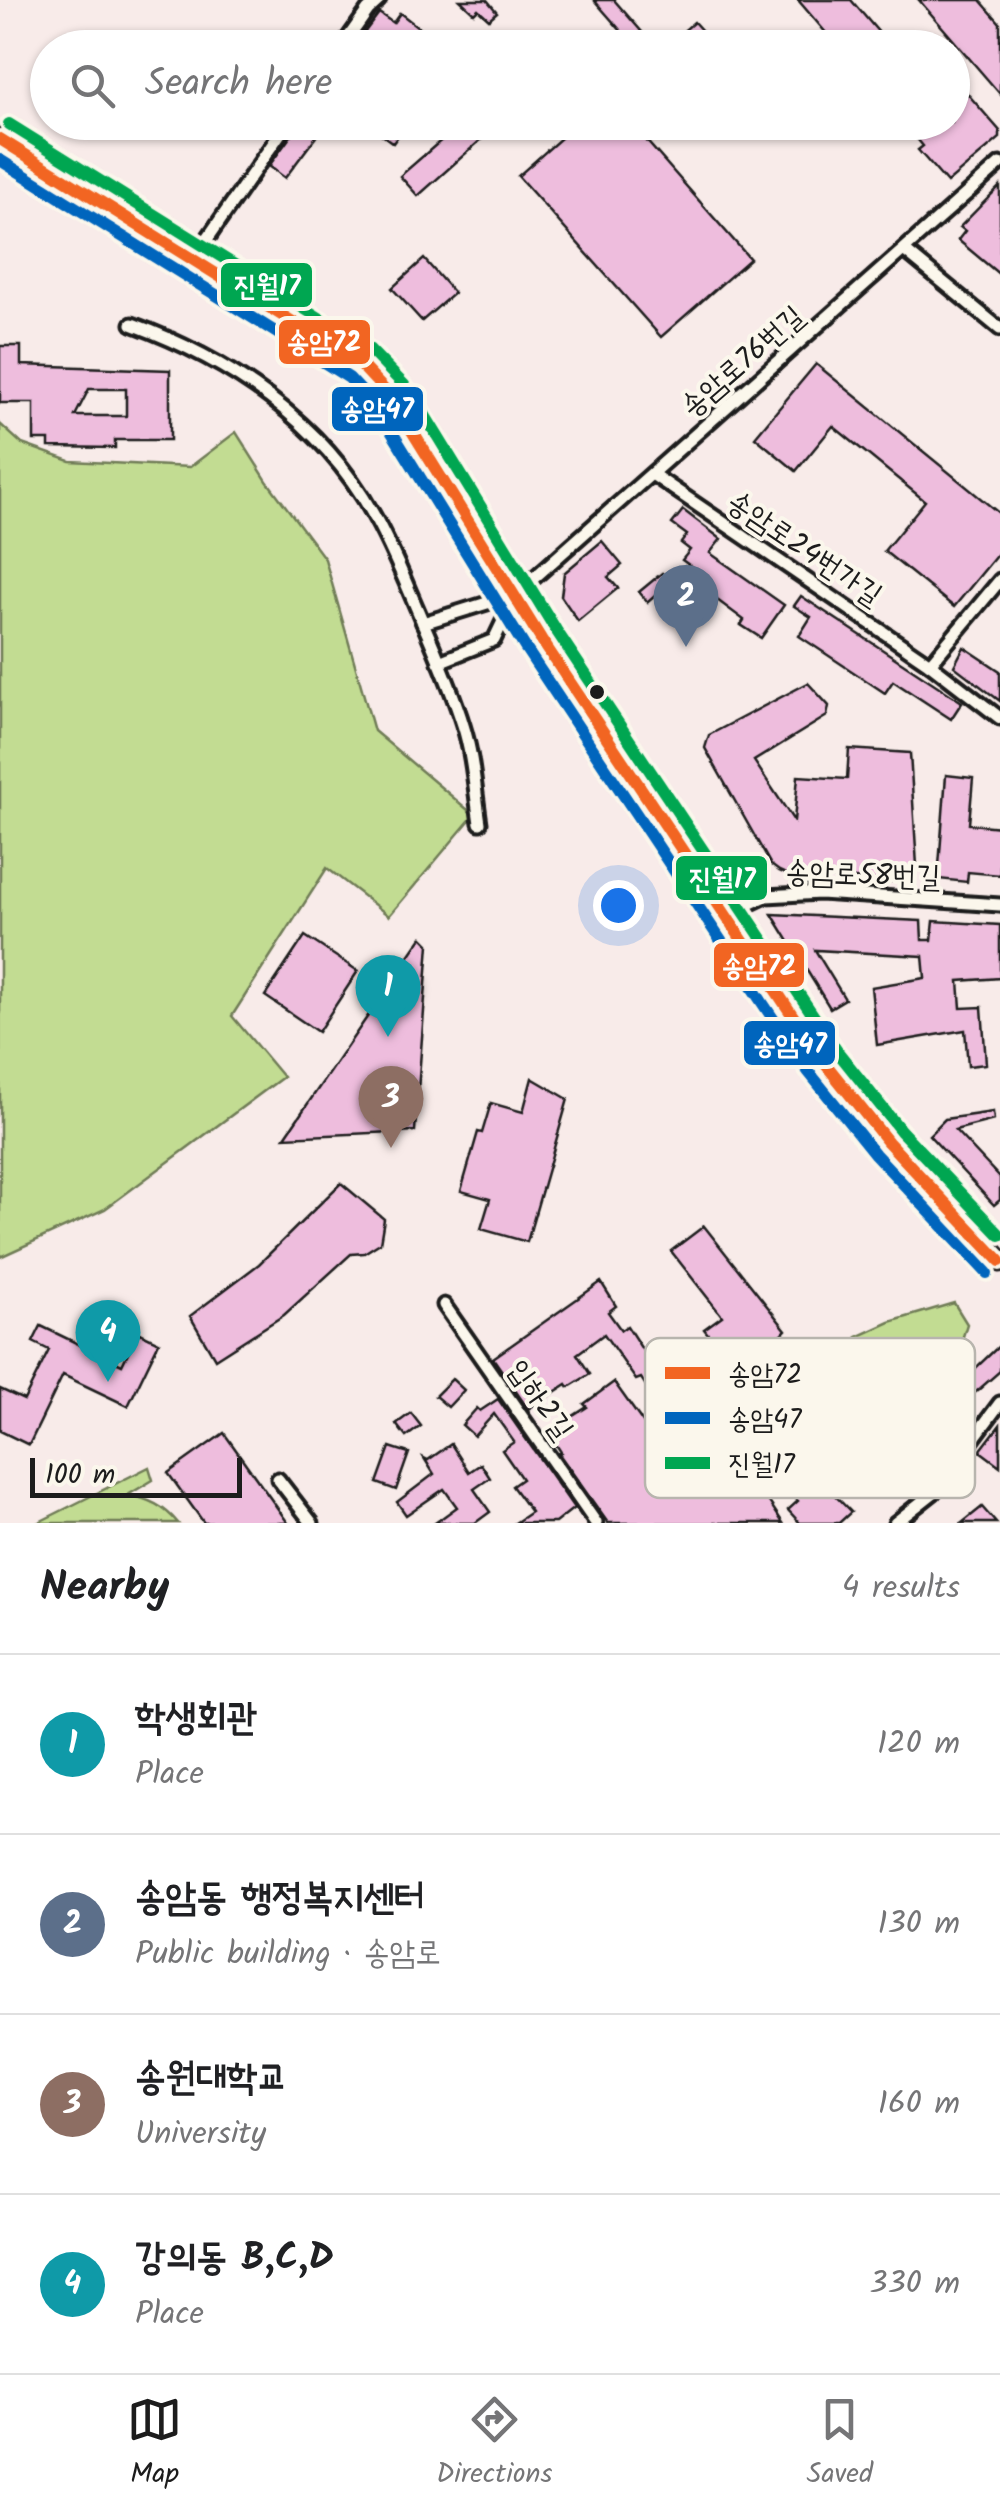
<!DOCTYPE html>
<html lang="en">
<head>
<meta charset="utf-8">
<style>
  body { margin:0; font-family:Kalam,"Poor Story",sans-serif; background:#f2f2f2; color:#202124 }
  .scale { position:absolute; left:30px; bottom:25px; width:212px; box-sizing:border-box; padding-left:10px; border:5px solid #1c1c1c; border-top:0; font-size:28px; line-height:35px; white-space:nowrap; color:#1c1c1c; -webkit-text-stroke:8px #fbf7ec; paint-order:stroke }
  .you { position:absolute; left:618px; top:905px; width:35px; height:35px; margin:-25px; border:8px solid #fff; border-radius:50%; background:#1a73e8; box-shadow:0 0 0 15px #1a73e833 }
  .badge { display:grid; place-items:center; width:65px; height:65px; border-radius:50%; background:#1c1c1c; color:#fff; font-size:32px; font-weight:700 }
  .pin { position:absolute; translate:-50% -82px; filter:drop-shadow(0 2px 5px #0008) }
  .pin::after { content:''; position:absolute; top:52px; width:35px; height:30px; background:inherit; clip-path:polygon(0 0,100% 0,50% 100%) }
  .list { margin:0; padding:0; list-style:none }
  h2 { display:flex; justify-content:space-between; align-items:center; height:130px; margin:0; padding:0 40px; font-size:42px }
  h2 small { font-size:32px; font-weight:400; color:#757577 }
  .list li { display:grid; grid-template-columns:65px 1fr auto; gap:30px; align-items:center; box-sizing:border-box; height:180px; padding:0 40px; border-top:2px solid #e0e0e0 }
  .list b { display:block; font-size:38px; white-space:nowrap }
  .list p { margin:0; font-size:32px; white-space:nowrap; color:#757577 }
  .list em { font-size:32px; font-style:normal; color:#757577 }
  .icon { flex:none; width:55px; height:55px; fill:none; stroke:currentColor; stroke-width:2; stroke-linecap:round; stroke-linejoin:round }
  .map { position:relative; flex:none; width:1000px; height:1523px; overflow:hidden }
  .search { position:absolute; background:#fff; box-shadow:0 2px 8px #0004; left:30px; right:30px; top:30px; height:110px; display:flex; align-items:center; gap:25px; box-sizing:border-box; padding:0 35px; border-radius:55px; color:#757577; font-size:38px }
  .sheet { height:850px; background:#fff }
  nav { display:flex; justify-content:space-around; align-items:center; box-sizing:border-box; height:140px; border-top:2px solid #e0e0e0; background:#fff; font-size:28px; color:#757577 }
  nav a { display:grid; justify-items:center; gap:5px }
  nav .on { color:#1c1c1c }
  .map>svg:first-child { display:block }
</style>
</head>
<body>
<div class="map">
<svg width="1000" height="1523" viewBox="0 0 1000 1523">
  <rect width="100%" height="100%" fill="#f8ebe9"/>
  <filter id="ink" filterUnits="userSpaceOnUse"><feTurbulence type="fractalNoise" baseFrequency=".01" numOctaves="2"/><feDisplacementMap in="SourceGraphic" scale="20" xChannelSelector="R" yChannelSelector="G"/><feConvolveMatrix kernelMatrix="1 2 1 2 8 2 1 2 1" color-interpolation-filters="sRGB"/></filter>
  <g filter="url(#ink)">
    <!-- green -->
    <g fill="#c2dc92" stroke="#6f7c57" stroke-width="2.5">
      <path d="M0 424 22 444 70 461 190 467 236 432 267 481 325 559 374 731 474 815 389 916 327 868 232 1016 283 1077 105 1209 0 1257Z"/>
      <path d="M954 1303 967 1324 942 1402 932 1396 916 1427 913 1460 902 1467 869 1360 857 1337 890 1322Z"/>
      <path d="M149 1467 153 1480 128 1495C149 1499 164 1506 178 1523H37Z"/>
    </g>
    <!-- building -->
    <g fill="#eebddd" stroke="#1c1c1c" stroke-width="2.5" fill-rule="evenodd">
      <path d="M460 0H487L497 12 489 19 478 9 474 13Z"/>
      <path d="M594 0H614L656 48H636Z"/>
      <path d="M798 0H851L892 48H839Z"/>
      <path d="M919 0H980L1000 23V94Z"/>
      <path d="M379 13 393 23 400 13 445 48H374L378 43 364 33Z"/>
      <path d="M694 22 712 42 706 48H693L680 34Z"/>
      <path d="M534 30 548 48H512Z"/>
      <path d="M952 76 1000 131V138L947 183 918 150 923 146 903 122H952Z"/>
      <path d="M301 122H327L285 178 269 166Z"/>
      <path d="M365 122H408L393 143Z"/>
      <path d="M448 122H501L418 196 400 176 445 137 439 130Z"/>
      <path d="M579 122H630L750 259 661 337 518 176Z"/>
      <path d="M1000 186V275L958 240 965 231 960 227Z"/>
      <path d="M424 259 454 293 422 321 392 288Z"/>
      <path d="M0 346H21V365L170 370V440H115V448L49 447V440H34V403H0ZM89 389H126V416H75Z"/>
      <path d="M816 364 1000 514V551L954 607 884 551 925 501 833 426 796 471 755 437Z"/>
      <path d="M683 510 721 539 710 553 784 605 761 638 741 625 744 620 693 582 700 573 682 560 690 550 681 543 687 535 672 524Z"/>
      <path d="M602 541 622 565 608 577 618 588 578 621 561 596 564 573Z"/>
      <path d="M662 573 670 583 648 602 639 592Z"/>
      <path d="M801 596 962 702 951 719 893 681 885 693 799 636 811 617 794 606Z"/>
      <path d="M964 647 1000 671V701L954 666Z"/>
      <path d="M808 683 829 706 827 716 754 761 794 821 798 776 847 779 849 749 910 753 917 866 904 882 788 875 779 871 771 865 705 748 709 735Z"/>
      <path d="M946 775 973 778 969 824 1000 827V875L968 872 967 882 938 879Z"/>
      <path d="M772 914 921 921 922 940H932L934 921 1000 925V978L959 981 961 1008 982 1007 986 1064 968 1066 965 1030 877 1045 871 987 925 978 923 956 815 950 845 999 830 1008Z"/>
      <path d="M305 936 358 971 318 1032 265 996Z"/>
      <path d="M422 937 429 944 415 1131 285 1137Z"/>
      <path d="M532 1078 568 1099 527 1242 481 1229 490 1199 461 1191 478 1132 482 1133 491 1103 523 1112Z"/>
      <path d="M993 1112 994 1120 955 1130 1000 1178V1200L994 1205 929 1135 945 1119Z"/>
      <path d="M341 1183 384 1219 380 1243 364 1253 351 1254 284 1315 215 1359 190 1316 259 1264Z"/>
      <path d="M704 1226 786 1330 782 1334 785 1338 771 1349 816 1406 784 1430 704 1329 722 1316 671 1251Z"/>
      <path d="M601 1282 616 1306 608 1312 621 1330 627 1326 645 1354 656 1346 672 1370 662 1376 676 1396 660 1407 641 1378 636 1380 604 1334 577 1354 590 1374 569 1387 567 1384 528 1409 493 1358Z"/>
      <path d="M41 1326 122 1365 138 1332 159 1342 128 1406 63 1375 29 1445 0 1431V1389L24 1400 49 1350 33 1342Z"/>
      <path d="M1000 1345V1371L976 1392 964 1379Z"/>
      <path d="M452 1379 464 1390 448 1407 435 1396Z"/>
      <path d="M614 1382 666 1455 657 1461 676 1491 704 1474 688 1449 739 1416 744 1423 726 1437 783 1523H608L559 1454 561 1452 548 1432 587 1407 584 1404Z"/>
      <path d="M498 1399 574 1508 555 1523H515L531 1512 512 1486 522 1479 502 1450 514 1442 494 1414 474 1436 462 1425 477 1408 480 1411Z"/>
      <path d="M411 1413 421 1426 406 1437 396 1424Z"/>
      <path d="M1000 1425V1466L980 1451Z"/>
      <path d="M224 1433 288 1523H204L168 1473Z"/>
      <path d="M451 1444 469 1472 481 1464 490 1478 474 1489 490 1512 475 1523H435L457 1507 444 1489 406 1515 397 1502 434 1474 424 1458 428 1460Z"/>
      <path d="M390 1447 409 1453 396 1490 377 1483Z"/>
      <path d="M814 1474 851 1512 839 1523H800L788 1510 798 1501 788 1490Z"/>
      <path d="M982 1507 996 1523H962Z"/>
    </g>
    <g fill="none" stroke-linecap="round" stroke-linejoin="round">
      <!-- minor casing -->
      <g stroke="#1c1c1c" stroke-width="19">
        <g id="minor">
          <path d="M341 48 368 10 379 0"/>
          <path d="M905 251 1000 329"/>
          <path d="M192 261 288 122"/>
          <path d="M132 324C230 360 321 421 373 514 391 545 404 579 418 611 434 649 451 686 463 725 473 756 475 791 480 823"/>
          <path d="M652 474 930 664 1000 718"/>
          <path d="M423 623 516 594"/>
          <path d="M439 662 494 640 516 594 1000 164"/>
          <path d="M930 664 1000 580"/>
          <path d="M727 914 766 896 820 893 1000 905"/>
          <path d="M444 1305 596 1523"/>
          <path d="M278 1479 312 1523"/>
          <path d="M895 1523 933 1493 1000 1403"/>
        </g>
      </g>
      <!-- secondary casing -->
      <g stroke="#1c1c1c" stroke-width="25">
        <path id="secondary" d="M0 139 360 364 391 397 410 424 541 639 823 1061 888 1142 1000 1261"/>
      </g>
      <!-- minor -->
      <use href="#minor" stroke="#fbf7ec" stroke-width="11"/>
      <!-- secondary -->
      <use href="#secondary" stroke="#fbf7ec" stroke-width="18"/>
      <!-- bus-1 casing -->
      <g stroke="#fbf7ec" stroke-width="20">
        <path id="bus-1" d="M0 139 360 364 391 397 541 639 823 1061 888 1142 1000 1261"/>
      </g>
      <!-- bus-2 casing -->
      <g stroke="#fbf7ec" stroke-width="20">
        <path id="bus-2" d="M0 160 349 378 377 408 526 649 808 1071 875 1154 987 1273"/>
      </g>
      <!-- bus-3 casing -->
      <g stroke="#fbf7ec" stroke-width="20">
        <path id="bus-3" d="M9 124 369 349 404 385 424 414 556 630 837 1051 901 1131 1000 1235"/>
      </g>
      <!-- bus-1 -->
      <use href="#bus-1" stroke="#f26522" stroke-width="12"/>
      <!-- bus-2 -->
      <use href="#bus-2" stroke="#0065bd" stroke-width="12"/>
      <!-- bus-3 -->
      <use href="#bus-3" stroke="#00a651" stroke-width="12"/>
    </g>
  </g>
  <!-- markers -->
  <circle fill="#1c1c1c" stroke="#fbf7ec" stroke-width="4" cx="597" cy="692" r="9"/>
  <g text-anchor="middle" stroke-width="8" stroke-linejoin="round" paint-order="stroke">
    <!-- street labels -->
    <g font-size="30" fill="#1c1c1c" stroke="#fbf7ec">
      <text transform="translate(742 361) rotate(-41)" y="10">송암로76번길</text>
      <text transform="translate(805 548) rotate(34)" y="10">송암로24번가길</text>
      <text transform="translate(863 874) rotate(2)" y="10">송암로58번길</text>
      <text transform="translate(541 1399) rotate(55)" y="10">입하2길</text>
    </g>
  </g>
  <!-- legend -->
  <rect x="645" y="1338" width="330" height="160" rx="15" fill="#fbf7ec" stroke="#b8b5ae" stroke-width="2.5"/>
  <rect x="665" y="1367" width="45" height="12" fill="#f26522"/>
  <rect x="665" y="1412" width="45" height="12" fill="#0065bd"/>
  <rect x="665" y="1457" width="45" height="12" fill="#00a651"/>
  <g font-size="28" fill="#1c1c1c">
    <text x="728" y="1383">송암72</text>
    <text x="728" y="1428">송암47</text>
    <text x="728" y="1473">진월17</text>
  </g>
  <g stroke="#fbf7ec" stroke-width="4">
    <rect x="219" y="261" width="95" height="48" rx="10" fill="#00a651"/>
    <rect x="277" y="318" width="95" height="48" rx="10" fill="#f26522"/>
    <rect x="330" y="385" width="95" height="48" rx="10" fill="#0065bd"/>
    <rect x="674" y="854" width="95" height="48" rx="10" fill="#00a651"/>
    <rect x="712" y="941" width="94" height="48" rx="10" fill="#f26522"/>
    <rect x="742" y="1019" width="95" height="48" rx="10" fill="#0065bd"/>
  </g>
  <g font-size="28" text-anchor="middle" font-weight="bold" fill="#fff">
    <text x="267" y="295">진월17</text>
    <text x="324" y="351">송암72</text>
    <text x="377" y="418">송암47</text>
    <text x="722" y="888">진월17</text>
    <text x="759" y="975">송암72</text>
    <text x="790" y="1053">송암47</text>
  </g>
</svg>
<div class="scale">100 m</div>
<div class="you"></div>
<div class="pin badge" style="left:388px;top:1037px;background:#0f9aa8">1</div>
<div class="pin badge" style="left:686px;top:647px;background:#5c6f8a">2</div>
<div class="pin badge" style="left:391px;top:1148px;background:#8d6e63">3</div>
<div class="pin badge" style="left:108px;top:1382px;background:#0f9aa8">4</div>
<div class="search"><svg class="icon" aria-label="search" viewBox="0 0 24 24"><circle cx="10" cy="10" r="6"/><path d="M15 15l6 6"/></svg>Search here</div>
</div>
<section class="sheet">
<h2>Nearby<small>4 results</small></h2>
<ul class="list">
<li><span class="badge" style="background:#0f9aa8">1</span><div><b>학생회관</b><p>Place</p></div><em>120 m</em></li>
<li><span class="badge" style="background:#5c6f8a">2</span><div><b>송암동 행정복지센터</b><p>Public building · 송암로</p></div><em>130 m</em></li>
<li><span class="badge" style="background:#8d6e63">3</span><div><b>송원대학교</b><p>University</p></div><em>160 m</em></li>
<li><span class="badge" style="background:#0f9aa8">4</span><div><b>강의동 B,C,D</b><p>Place</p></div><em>330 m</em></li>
</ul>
</section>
<nav>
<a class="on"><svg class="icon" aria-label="map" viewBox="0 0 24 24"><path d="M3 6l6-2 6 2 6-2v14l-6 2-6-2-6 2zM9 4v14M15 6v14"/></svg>Map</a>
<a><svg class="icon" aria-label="directions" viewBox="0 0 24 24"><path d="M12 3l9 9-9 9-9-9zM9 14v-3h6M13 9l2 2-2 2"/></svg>Directions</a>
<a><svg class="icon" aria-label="saved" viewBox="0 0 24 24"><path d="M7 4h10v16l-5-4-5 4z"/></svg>Saved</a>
</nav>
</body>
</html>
